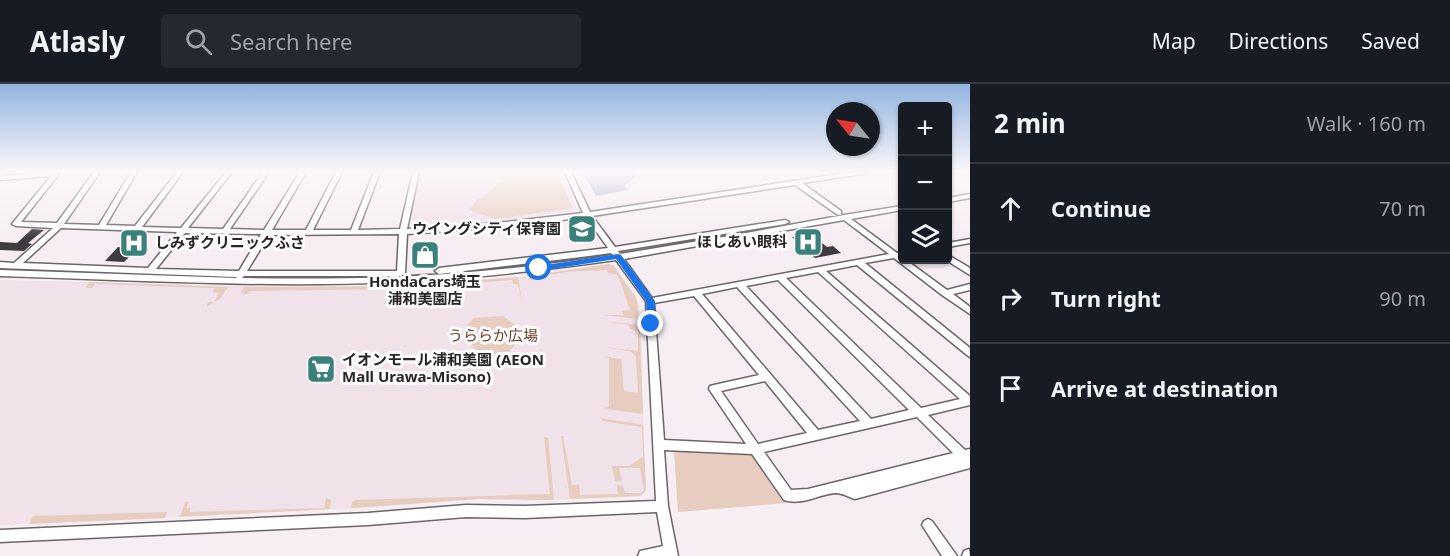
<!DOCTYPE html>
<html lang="en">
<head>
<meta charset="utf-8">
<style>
  body { margin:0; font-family:"Noto Sans","Noto Sans JP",sans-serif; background:#242831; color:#f1f3f6 }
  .controls { position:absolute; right:18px; top:18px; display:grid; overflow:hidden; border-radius:6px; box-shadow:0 2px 4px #0004 }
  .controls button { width:54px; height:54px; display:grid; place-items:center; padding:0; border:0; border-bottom:2px solid #363941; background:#171b24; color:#f1f3f6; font:30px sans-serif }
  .compass { position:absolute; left:826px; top:18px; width:54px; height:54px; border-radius:50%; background:#171b24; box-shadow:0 2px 4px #0004; rotate:300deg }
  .stop { position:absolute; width:18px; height:18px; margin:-14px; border:4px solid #1a73e8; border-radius:50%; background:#fff }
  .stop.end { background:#1a73e8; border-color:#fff; box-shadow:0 2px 6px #0008 }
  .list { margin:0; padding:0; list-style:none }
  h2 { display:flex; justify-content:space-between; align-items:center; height:78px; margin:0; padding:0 24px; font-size:26px }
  h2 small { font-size:20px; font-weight:400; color:#9ea1a6 }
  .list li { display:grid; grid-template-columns:39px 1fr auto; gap:18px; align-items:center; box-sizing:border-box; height:90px; padding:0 24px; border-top:2px solid #363941 }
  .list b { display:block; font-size:22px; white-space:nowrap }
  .list em { font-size:20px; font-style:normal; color:#9ea1a6 }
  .icon { flex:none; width:33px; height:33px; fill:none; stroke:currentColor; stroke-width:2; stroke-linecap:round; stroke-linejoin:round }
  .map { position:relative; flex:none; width:970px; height:472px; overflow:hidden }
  header { display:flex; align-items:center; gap:36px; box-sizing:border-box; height:84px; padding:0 30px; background:#171b24; border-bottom:2px solid #363941 }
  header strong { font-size:28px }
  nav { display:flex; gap:33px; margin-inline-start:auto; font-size:21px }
  .search { width:420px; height:54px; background:#242831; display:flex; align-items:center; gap:15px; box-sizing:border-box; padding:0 21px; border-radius:6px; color:#9ea1a6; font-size:22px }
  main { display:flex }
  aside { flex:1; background:#171b24 }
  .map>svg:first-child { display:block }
</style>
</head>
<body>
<header>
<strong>Atlasly</strong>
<div class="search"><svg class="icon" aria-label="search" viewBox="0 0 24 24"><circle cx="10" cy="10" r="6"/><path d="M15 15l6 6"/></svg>Search here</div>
<nav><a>Map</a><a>Directions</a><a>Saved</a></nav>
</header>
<main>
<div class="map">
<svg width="970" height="472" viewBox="0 0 970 472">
  <rect width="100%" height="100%" fill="#f6eef2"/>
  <!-- built -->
  <g fill="#f1e1e9">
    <path d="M418 88H559L578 126 492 138 409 144Z"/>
    <path d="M609 180 614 182 639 220 646 406 641 412 531 417 479 415 363 424 0 441V196L328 204 465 198 528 192Z"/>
  </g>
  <!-- green -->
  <g fill="#e7cdc0">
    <path d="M512 88H557L573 124 496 135 469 126 478 114H481Z"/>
    <path d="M609 180 614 182 637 215 639 235 603 231H623L622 227 630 226 619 194 616 190 608 189 607 186 578 187 537 192 538 196H529L528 192Z"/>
    <path d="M518 193 523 223 518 200H513L512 196 381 205 249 207 247 210 241 209 244 203 402 202Z"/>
    <path d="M90 198 228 203 220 215 207 222 208 218H214L219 209 213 208 214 204 95 200 92 204H85Z"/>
    <path d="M503 232 518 243C520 255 515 261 508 269 480 273 469 270 467 241L474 234Z"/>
    <path d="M603 237 640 241 643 330 601 324 609 323V274L602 272 621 275 624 307 638 309 636 272 630 267 603 263 638 267V247L630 245 629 241Z"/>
    <path d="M601 334 643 341 646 406 641 412 570 415 561 352H563L572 401H579L580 411 618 410 617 401 623 402 625 409H641L644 406 640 384H619L622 397H615L612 382H629L643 373 642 343 602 337Z"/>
    <path d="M544 353 548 354 554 416 479 415 351 424 352 418 356 416 550 410Z"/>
    <path d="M674 366 754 368 787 419 678 428Z"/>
    <path d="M326 414 331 416 330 425 180 433 185 418H189L186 424H190V428L324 424Z"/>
    <path d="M167 428 165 434 29 440 33 432Z"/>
  </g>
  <!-- water -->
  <path fill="#b2b4d5" d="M583 88H641L624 102 628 106 596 112Z"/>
  <!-- building -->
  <g fill="#3f3c41">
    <path d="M32 145 44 146 28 159 32 160 24 167 0 166V158L17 159Z"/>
    <path d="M811 150 827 163 833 162 841 169 815 174 792 153Z"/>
    <path d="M118 163 137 165 124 178 105 177Z"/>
  </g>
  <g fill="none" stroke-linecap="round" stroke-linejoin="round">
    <!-- minor casing -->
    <g stroke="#6c6569" stroke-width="3">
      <g id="minor">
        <path d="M56 88 59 90 21 138 57 139 94 88H100L64 140 99 141 131 88H137L106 141 135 142 177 88H183L142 143 181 144 226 88H232L188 144 223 145 263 88H269L230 145 264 146 300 88H306L272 146H306L336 88H342L313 146H351L374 88H380L358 146 400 145 413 88H419L407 145 506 138 583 129 565 88H571L590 128 852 88H866L863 90 802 99 841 127V131H838L795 101 592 132 615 163 785 136 789 138 785 140 618 167 620 170 735 151 844 131 902 122V126L851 135 897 169 902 168V176H906L947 206 970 200V206L953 210 970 223V230L942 211 894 174 865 179 970 264V273L967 271 857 181 826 187 970 312V321L928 331 965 366 970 365V384L855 415C849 413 842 409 836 409 819 410 802 422 784 416L752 370 664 366 668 422 678 472H638L640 467 663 462 657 428 525 434 466 433 368 441 0 458V446L368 429 466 421 525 422 656 417 646 217 616 176C544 186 472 195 399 198 266 204 133 196 0 192V186L237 194 236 193 0 184V178L14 179 53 144 16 142 12 140 51 92 0 96V92ZM586 133 608 164 439 184 435 187 439 190 581 173 611 169 613 171C561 179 510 185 458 189 386 195 314 195 242 194L244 192H401L405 189 407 150 506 143ZM844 136 889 170 652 214 624 175ZM61 144 177 148 148 184 23 179ZM185 149 261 150 239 187 156 185ZM399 150 397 187H247L269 151ZM818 188 960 315 921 324 786 194ZM778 196 909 326 871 335 746 202ZM737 203 860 337 818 346 702 210ZM694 212 759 291 714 301 710 302 709 305 746 360 664 356 654 219ZM765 297 807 349 758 360 721 307ZM917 333 953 369 808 405 791 406 764 368Z"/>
        <path d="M970 110V114L948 118V114Z"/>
        <path d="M970 155V159L948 163V159Z"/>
        <path d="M948 171 970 184V191L946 176Z"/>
        <path d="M928 435 932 437 957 472H942L922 441 924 437Z"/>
        <path d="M969 465 970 472H962L964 467Z"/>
      </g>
    </g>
    <!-- highway casing -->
    <g stroke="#ab787a" stroke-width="2">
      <path id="highway" d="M0 88H8L0 94Z"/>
    </g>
    <!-- minor -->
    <use href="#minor" fill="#fff" fill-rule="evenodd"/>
    <!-- highway -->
    <use href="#highway" fill="#f2a4a7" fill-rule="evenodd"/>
  </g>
  <!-- sky -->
  <linearGradient id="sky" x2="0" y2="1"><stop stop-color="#92b4e0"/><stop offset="0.57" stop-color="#fbf7f9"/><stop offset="1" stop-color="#fbf7f9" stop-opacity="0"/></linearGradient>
  <rect width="970" height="154" fill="url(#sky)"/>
  <!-- route -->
  <path fill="#1a73e8" d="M618 170 621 171 655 217V243H648L647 240 646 217 616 175 539 187 534 184 539 182Z"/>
  <!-- icons -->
  <defs>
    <g id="school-square" transform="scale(1.5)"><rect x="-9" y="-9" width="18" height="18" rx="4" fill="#3a817b" stroke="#fffdfe"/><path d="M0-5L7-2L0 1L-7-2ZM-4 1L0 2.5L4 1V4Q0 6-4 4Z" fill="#fff"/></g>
    <g id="hospital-square" transform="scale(1.5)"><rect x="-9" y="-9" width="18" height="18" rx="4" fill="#3a817b" stroke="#fffdfe"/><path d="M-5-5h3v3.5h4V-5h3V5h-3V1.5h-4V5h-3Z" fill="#fff"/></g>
    <g id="shop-square" transform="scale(1.5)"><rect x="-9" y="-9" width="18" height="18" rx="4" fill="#3a817b" stroke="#fffdfe"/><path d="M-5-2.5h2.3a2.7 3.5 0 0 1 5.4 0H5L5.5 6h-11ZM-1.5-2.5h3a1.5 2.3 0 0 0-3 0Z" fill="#fff"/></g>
    <g id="supermarket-square" transform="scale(1.5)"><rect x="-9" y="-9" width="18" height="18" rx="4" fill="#3a817b" stroke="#fffdfe"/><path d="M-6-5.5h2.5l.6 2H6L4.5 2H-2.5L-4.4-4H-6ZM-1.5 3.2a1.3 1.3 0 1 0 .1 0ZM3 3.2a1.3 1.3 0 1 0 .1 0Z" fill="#fff"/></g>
  </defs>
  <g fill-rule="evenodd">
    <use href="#school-square" x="582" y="145"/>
    <use href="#hospital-square" x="808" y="158"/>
    <use href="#hospital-square" x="134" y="159"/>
    <use href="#shop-square" x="425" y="171"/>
    <use href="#supermarket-square" x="321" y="285"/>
  </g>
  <g text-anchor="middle" stroke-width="6" stroke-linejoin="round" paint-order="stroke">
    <!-- poi labels -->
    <g font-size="15" font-weight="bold" fill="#282526" stroke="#fffdfe" text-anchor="end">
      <text x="561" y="150">ウイングシティ保育園</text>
      <text x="787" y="163">ほしあい眼科</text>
      <text x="155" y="164" text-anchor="start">しみずクリニックふさ</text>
      <text x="425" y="203" text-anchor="middle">HondaCars埼玉<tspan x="425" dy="17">浦和美園店</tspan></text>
      <text x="342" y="281" text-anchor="start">イオンモール浦和美園 (AEON<tspan x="342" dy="17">Mall Urawa-Misono)</tspan></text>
    </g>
    <!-- park labels -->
    <g font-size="15" fill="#6d3e24" stroke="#fffdfe">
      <text x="493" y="257">うららか広場</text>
    </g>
  </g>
</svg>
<div class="controls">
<button>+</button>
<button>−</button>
<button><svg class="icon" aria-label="layers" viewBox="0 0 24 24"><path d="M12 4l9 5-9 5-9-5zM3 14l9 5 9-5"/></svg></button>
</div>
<svg class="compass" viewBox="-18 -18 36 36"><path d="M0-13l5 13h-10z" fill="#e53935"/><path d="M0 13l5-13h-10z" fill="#9ea1a6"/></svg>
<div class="stop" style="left:539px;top:184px"></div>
<div class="stop end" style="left:651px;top:240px"></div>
</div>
<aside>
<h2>2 min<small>Walk · 160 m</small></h2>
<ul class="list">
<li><svg class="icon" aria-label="ahead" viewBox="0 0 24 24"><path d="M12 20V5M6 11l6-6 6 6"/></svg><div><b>Continue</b></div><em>70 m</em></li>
<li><svg class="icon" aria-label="right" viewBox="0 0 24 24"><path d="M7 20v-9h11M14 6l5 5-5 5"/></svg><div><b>Turn right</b></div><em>90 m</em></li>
<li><svg class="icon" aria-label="arrive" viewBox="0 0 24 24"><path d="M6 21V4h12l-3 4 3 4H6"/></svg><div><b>Arrive at destination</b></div></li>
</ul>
</aside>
</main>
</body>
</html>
